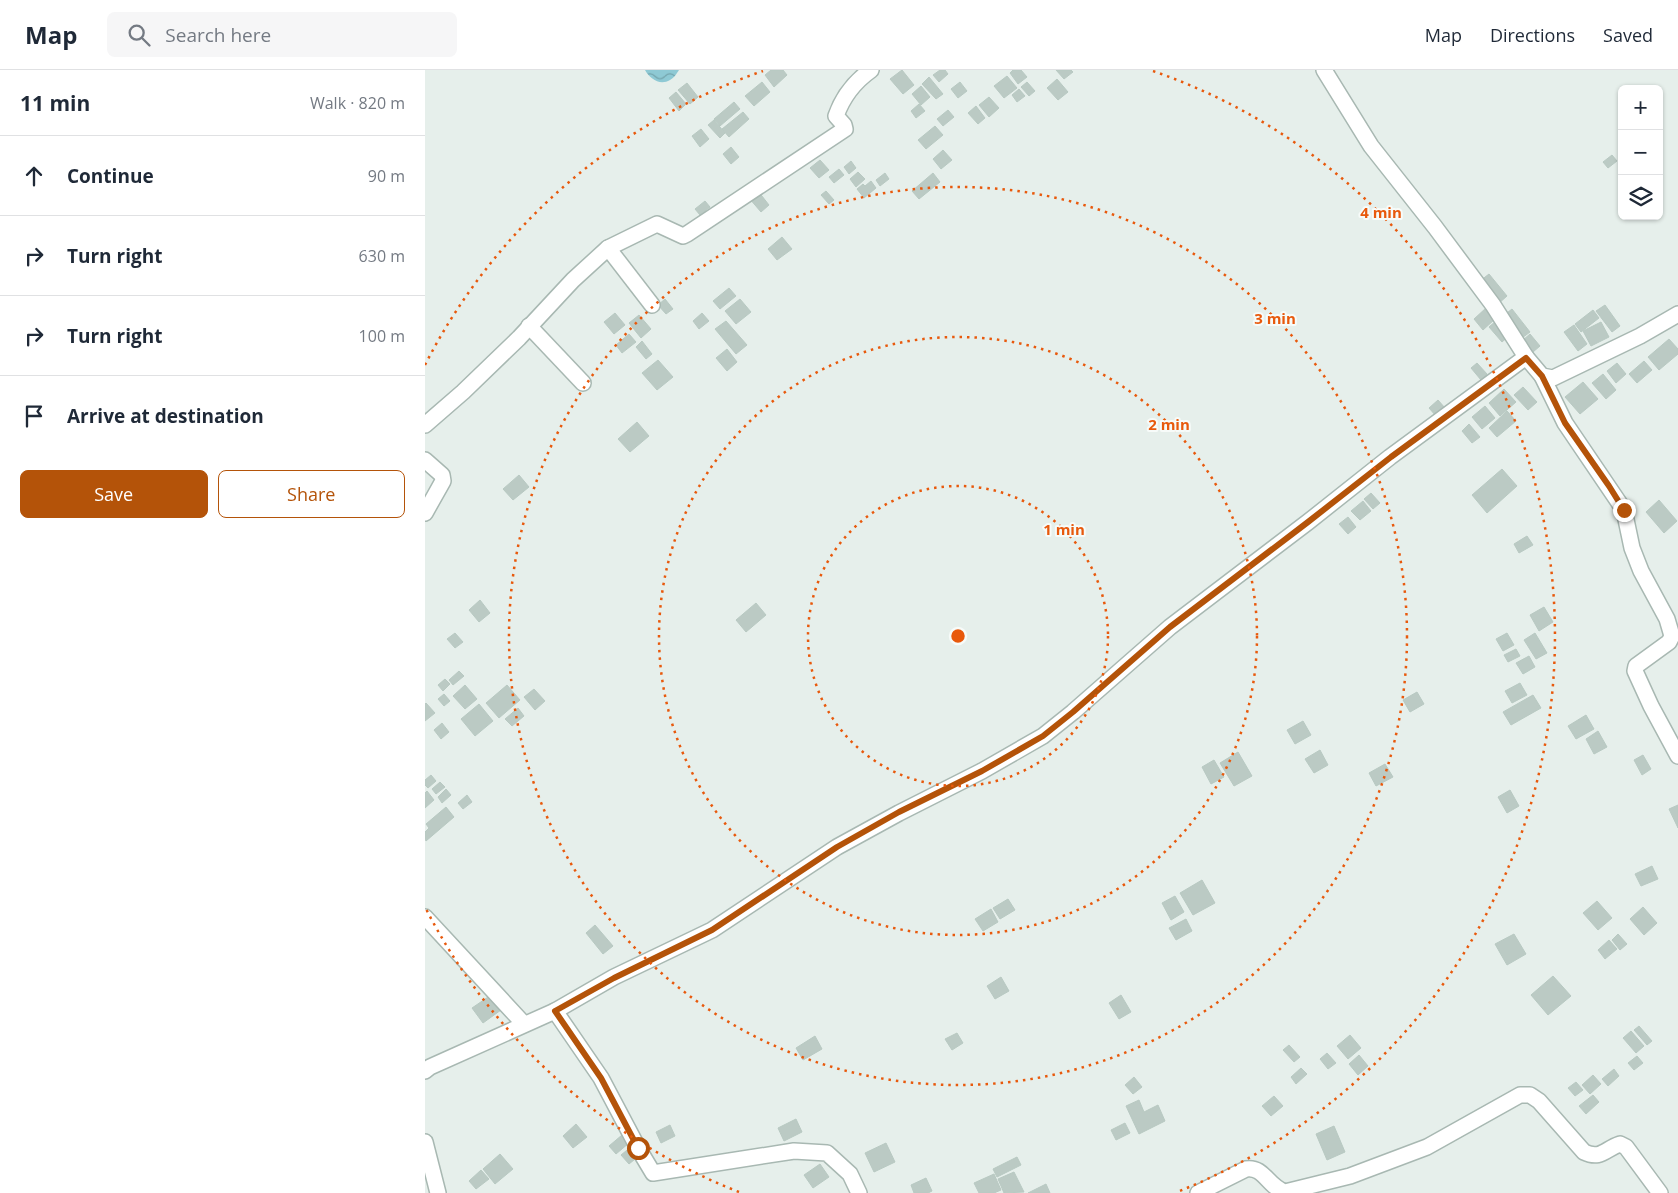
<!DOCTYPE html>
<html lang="en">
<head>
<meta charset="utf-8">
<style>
  body { margin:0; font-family:"Open Sans",sans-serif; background:#f6f6f7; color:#1f2937 }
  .controls { position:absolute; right:15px; top:15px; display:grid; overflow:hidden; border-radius:8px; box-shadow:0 1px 4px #0004 }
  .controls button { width:45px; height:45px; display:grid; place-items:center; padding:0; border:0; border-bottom:1px solid #e0e1e3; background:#fff; color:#1f2937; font:25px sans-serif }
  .stop { position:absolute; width:15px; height:15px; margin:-11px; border:4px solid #b45309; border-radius:50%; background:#fff }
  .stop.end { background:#b45309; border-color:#fff; box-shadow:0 1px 5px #0008 }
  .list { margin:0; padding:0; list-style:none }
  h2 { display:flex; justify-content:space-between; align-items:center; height:65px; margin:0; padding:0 20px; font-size:21px }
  h2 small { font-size:16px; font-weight:400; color:#747a83 }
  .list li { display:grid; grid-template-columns:32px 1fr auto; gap:15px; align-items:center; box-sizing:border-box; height:80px; padding:0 20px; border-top:1px solid #e0e1e3 }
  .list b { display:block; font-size:19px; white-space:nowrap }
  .list em { font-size:16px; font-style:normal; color:#747a83 }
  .actions { display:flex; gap:10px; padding:15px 20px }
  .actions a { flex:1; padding:11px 0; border:1px solid #b45309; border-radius:8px; text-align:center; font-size:18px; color:#b45309 }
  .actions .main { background:#b45309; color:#fff }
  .icon { flex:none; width:28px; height:28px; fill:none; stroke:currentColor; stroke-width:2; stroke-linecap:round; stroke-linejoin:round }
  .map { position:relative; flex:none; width:1253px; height:1123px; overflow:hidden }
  header { display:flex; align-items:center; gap:30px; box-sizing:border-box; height:70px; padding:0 25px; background:#fff; border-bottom:1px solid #e0e1e3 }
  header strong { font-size:24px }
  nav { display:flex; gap:28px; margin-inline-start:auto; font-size:18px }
  .search { width:350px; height:45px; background:#f6f6f7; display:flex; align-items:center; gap:12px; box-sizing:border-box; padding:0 18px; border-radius:8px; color:#747a83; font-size:19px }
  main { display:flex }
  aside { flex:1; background:#fff }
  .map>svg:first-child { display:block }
</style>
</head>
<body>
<header>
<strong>Map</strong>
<div class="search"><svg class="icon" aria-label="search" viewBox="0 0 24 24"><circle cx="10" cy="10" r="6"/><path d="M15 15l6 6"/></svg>Search here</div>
<nav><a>Map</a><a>Directions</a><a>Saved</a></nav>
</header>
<main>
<aside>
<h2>11 min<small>Walk · 820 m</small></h2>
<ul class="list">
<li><svg class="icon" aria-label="ahead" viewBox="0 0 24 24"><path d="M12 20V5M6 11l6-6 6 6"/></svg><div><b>Continue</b></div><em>90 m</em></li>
<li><svg class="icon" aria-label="right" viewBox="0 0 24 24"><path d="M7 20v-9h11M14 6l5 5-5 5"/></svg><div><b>Turn right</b></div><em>630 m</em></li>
<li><svg class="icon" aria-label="right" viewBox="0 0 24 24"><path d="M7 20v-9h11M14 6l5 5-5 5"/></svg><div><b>Turn right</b></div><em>100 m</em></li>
<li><svg class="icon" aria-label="arrive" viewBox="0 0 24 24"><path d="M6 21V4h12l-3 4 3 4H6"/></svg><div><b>Arrive at destination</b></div></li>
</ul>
<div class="actions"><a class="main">Save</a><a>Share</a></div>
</aside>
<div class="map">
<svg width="1253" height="1123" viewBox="0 0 1253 1123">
  <defs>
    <pattern id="water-waves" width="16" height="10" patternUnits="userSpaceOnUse" patternTransform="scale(1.25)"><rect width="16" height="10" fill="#8ec9d4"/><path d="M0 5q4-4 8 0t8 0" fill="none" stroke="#74a5ad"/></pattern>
  </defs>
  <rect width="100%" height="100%" fill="#e6efeb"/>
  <!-- water -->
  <path fill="url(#water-waves)" d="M220 0H254C252 3 249 8 245 10 235 16 225 9 220 0Z"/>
  <!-- building -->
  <g fill="#bbcac4" stroke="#b8c9c2">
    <path d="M346 0H358L362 5 349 17 340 5Z"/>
    <path d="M477 0 489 15 478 24 465 9Z"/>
    <path d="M515 0H520L523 4 514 12 508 5Z"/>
    <path d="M588 0H596L602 7 593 14 585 3Z"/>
    <path d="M631 0H646L648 2 639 9Z"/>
    <path d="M582 6 592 18 579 28 569 16Z"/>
    <path d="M504 7 518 24 511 29 497 14Z"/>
    <path d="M632 9 643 22 633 30 622 18Z"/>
    <path d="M337 12 345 22 329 36 320 26Z"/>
    <path d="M535 12 542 21 533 28 526 19Z"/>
    <path d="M602 12 610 21 604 26 596 17Z"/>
    <path d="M262 13 273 27 265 34 253 20Z"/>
    <path d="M496 16 505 27 496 35 487 24Z"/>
    <path d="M594 19 600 26 592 32 587 25Z"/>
    <path d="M251 22 261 34 254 41 244 28Z"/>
    <path d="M564 27 574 38 564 47 554 35Z"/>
    <path d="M309 32 315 39 295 56 289 49Z"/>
    <path d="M494 34 500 41 491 48 486 41Z"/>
    <path d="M551 36 560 48 553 54 543 43Z"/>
    <path d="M523 40 529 47 518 56 512 49Z"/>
    <path d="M318 42 324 49 304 67 297 59Z"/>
    <path d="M289 50 300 63 295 68 283 55Z"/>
    <path d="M510 56 518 65 501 79 493 70Z"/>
    <path d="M276 59 284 69 275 77 267 66Z"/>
    <path d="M306 77 314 87 306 94 298 84Z"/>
    <path d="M518 80 527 90 516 99 508 89Z"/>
    <path d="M1187 85 1192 91 1183 98 1178 92Z"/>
    <path d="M395 90 404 100 394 108 385 98Z"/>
    <path d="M426 91 431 98 424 104 419 97Z"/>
    <path d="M414 99 419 105 409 113 404 107Z"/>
    <path d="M433 102 440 109 431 117 425 109Z"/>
    <path d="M460 103 464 109 455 116 451 110Z"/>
    <path d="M508 103 515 112 494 129 487 121Z"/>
    <path d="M446 111 451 118 439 128 432 119 438 114 440 116Z"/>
    <path d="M333 121 344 135 336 142 324 128Z"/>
    <path d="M401 121 409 130 404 134 396 125Z"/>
    <path d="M280 131 285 137 275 145 270 139Z"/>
    <path d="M357 167 367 179 352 190 343 179Z"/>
    <path d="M1064 204 1082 226 1073 234 1055 211Z"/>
    <path d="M304 218 311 226 295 239 288 231Z"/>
    <path d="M240 229 248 239 241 244 233 235Z"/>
    <path d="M315 229 326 242 311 254 300 241Z"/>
    <path d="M1180 235 1195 256 1187 262 1171 241Z"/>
    <path d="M1061 238 1070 249 1058 260 1049 249Z"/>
    <path d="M1087 239 1105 262 1097 268 1078 246Z"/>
    <path d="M1168 240 1174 248 1156 262 1150 254Z"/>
    <path d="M190 243 200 255 189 264 179 252Z"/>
    <path d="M277 243 284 251 274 259 268 251Z"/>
    <path d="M214 245 226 259 216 268 204 253Z"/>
    <path d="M1072 250 1085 265 1077 272 1064 257Z"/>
    <path d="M301 251 322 275 311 284 290 259Z"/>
    <path d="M1176 252 1184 267 1166 276 1158 261Z"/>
    <path d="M1149 255 1162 274 1153 281 1139 262Z"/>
    <path d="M204 264 211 272 197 283 191 275Z"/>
    <path d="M1105 264 1115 276 1108 282 1098 270Z"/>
    <path d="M1244 269 1253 279V284L1234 300 1223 287Z"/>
    <path d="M217 271 227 284 221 289 211 277Z"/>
    <path d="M302 279 312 292 302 301 291 288Z"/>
    <path d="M233 290 248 307 232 320 217 303Z"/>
    <path d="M1219 291 1227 300 1212 313 1204 304Z"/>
    <path d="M1052 293 1062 304 1056 310 1046 298Z"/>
    <path d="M1192 293 1201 304 1191 313 1182 301Z"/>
    <path d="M1178 304 1191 320 1181 329 1167 313Z"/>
    <path d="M1158 312 1173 329 1155 344 1140 327Z"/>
    <path d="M1098 317 1112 332 1103 340 1089 325Z"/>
    <path d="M1079 319 1091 332 1075 346 1064 333Z"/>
    <path d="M1013 330 1020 338 1011 346 1004 338Z"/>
    <path d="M1060 336 1070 348 1057 359 1047 347Z"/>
    <path d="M1082 341 1091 351 1072 367 1064 358Z"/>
    <path d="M212 352 224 366 205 382 193 369Z"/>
    <path d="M1044 354 1055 367 1047 373 1037 361Z"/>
    <path d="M1077 399 1092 416 1062 443 1047 425Z"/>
    <path d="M94 405 104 417 88 430 78 419Z"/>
    <path d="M946 423 955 433 948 439 939 429Z"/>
    <path d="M1234 430 1252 451 1239 463 1221 442Z"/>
    <path d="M938 431 946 441 935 450 926 441Z"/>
    <path d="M923 447 931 457 923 464 914 454Z"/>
    <path d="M1102 466 1108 475 1094 483 1089 474Z"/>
    <path d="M55 530 65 543 54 552 44 540Z"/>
    <path d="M331 533 341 545 321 562 311 550Z"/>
    <path d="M1119 537 1128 552 1114 561 1105 545Z"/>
    <path d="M30 563 38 572 30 578 22 569Z"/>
    <path d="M1082 563 1089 575 1078 581 1071 569Z"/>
    <path d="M1110 563 1122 583 1111 589 1099 570Z"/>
    <path d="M1091 579 1095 586 1083 592 1079 585Z"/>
    <path d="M1104 586 1110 597 1098 604 1091 593Z"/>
    <path d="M34 601 39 606 28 615 24 610Z"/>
    <path d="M20 609 25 614 18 621 13 615Z"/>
    <path d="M1095 613 1102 625 1087 633 1080 621Z"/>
    <path d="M40 615 52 629 40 639 28 626Z"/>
    <path d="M82 615 95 630 74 648 61 633Z"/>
    <path d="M109 619 120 631 110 640 99 627Z"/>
    <path d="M992 622 999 634 985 642 978 630Z"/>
    <path d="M19 624 25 631 19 636 13 629Z"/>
    <path d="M1108 625 1116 638 1086 655 1078 642Z"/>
    <path d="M1 633 10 643 0 651V634Z"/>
    <path d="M54 634 68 651 50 666 36 649Z"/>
    <path d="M93 638 99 646 87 656 80 649Z"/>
    <path d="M1161 645 1169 659 1151 669 1143 656Z"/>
    <path d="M878 651 886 665 870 674 862 660Z"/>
    <path d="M17 653 24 662 16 669 9 660Z"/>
    <path d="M1173 661 1182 677 1169 684 1161 669Z"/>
    <path d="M895 680 903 695 889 703 880 689Z"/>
    <path d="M813 682 827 706 809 716 795 693Z"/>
    <path d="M1218 685 1226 699 1217 705 1209 690Z"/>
    <path d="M789 690 799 707 786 714 777 697Z"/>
    <path d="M960 694 968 707 951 716 944 703Z"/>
    <path d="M6 705 11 711 3 718 0 715V710Z"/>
    <path d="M15 712 20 717 11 724 7 719Z"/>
    <path d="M21 719 26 725 17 733 13 727Z"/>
    <path d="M1085 720 1094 736 1082 743 1073 727Z"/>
    <path d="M2 721 9 730 0 738V723Z"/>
    <path d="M42 725 47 732 38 739 33 733Z"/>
    <path d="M1253 735V758L1244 739Z"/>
    <path d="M21 737 29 747 1 771 0 769V762L4 758 1 754Z"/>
    <path d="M1227 796 1233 809 1216 816 1210 804Z"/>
    <path d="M777 810 790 833 768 845 755 823Z"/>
    <path d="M750 826 759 842 746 850 737 833Z"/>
    <path d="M583 829 590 840 575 849 568 838Z"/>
    <path d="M1172 831 1187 848 1173 860 1158 843Z"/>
    <path d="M1218 837 1232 853 1219 865 1205 849Z"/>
    <path d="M566 839 573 852 558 861 550 849Z"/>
    <path d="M761 849 767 861 751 870 744 858Z"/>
    <path d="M170 855 188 876 178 884 161 863Z"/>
    <path d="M1089 864 1101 884 1082 895 1070 874Z"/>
    <path d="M1193 864 1202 874 1195 880 1187 870Z"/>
    <path d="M1184 870 1192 879 1180 889 1173 880Z"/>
    <path d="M1128 906 1146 926 1123 945 1106 925Z"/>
    <path d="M576 907 584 921 570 929 562 916Z"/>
    <path d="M66 925 76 940 58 953 47 938Z"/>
    <path d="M696 925 706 942 694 949 684 933Z"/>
    <path d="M1214 956 1227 971 1222 975 1209 960Z"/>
    <path d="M1206 961 1219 976 1211 983 1198 968Z"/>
    <path d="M532 963 538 973 527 980 520 969Z"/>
    <path d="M925 965 936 978 923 989 912 976Z"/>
    <path d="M390 966 397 979 378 990 371 978Z"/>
    <path d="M864 975 875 987 869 992 858 980Z"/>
    <path d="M902 983 911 993 903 999 895 989Z"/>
    <path d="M934 985 943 996 933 1005 924 994Z"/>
    <path d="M1212 986 1218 993 1209 1000 1203 993Z"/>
    <path d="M876 998 882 1004 871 1014 866 1007Z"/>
    <path d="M1189 999 1194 1006 1183 1016 1177 1009Z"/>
    <path d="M1168 1005 1176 1014 1165 1024 1157 1015Z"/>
    <path d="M709 1007 717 1017 708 1024 700 1015Z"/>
    <path d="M1151 1012 1158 1020 1150 1026 1143 1018Z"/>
    <path d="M1168 1025 1174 1032 1161 1044 1154 1036Z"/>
    <path d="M849 1026 858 1036 846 1046 837 1036Z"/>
    <path d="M714 1030 719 1042 733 1035 740 1051 714 1064 701 1036Z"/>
    <path d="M371 1049 377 1062 359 1071 353 1058Z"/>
    <path d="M700 1053 705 1063 691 1070 686 1060Z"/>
    <path d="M151 1054 162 1067 148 1078 138 1066Z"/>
    <path d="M245 1055 250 1066 236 1073 231 1062Z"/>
    <path d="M909 1056 920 1082 902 1090 891 1064Z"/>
    <path d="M197 1065 204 1073 191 1084 184 1076Z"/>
    <path d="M461 1073 470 1092 449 1102 440 1083Z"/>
    <path d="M207 1076 215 1085 204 1094 196 1085Z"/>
    <path d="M75 1084 88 1099 70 1114 58 1099Z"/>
    <path d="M592 1087 596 1095 572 1107 568 1099Z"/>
    <path d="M395 1094 404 1107 388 1118 379 1105Z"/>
    <path d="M56 1100 64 1109 51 1119 44 1111Z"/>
    <path d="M589 1102 599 1122 579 1123 573 1109Z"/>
    <path d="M569 1104 576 1120 569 1123H554L549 1113Z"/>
    <path d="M501 1108 507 1121 503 1123H489L486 1115Z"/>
    <path d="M621 1114 625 1123H603Z"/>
  </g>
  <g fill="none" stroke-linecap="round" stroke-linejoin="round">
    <!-- minor casing -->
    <g stroke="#a8b8b2" stroke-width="18">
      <g id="minor">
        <path d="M899 0 946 76 1010 157 1068 235 1101 287"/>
        <path d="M183 178 227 235"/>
        <path d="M104 256 158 313"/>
        <path d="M1117 306 1140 353 1199 440 1207 478 1216 501 1242 549 1247 566 1244 572 1211 596 1210 601 1226 636 1253 686"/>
        <path d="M0 355 38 322 94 268 148 210 183 178 232 154 258 166 262 164 420 59 419 55 411 46C418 26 429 12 446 0"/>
        <path d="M0 390 17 405 18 411 0 443"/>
        <path d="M0 847 99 954"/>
        <path d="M130 941 176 1008 213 1078 228 1103 369 1081 402 1083 425 1104 434 1123"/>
        <path d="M0 1001 5 997 130 941 189 907 287 860 412 777 474 743 557 701 618 666 648 642 745 557 883 452 965 387 1101 287 1117 306 1128 308 1215 266 1253 244"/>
        <path d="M0 1072 13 1123"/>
        <path d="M773 1123 821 1099C839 1096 843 1117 860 1122L925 1106 1002 1077 1095 1025H1105L1114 1031 1159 1082C1176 1090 1180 1079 1195 1074L1201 1077 1235 1123"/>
      </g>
    </g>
    <!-- minor -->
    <use href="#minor" stroke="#fff" stroke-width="15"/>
  </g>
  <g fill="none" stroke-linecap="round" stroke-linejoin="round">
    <!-- route -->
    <path stroke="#b45309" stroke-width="6" d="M213 1078 176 1008 130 941 189 908 287 860 412 777 474 742 557 701 618 666 648 642 745 557 883 452 966 387 1101 288 1117 306 1140 353 1184 416 1199 440"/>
  </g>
  <!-- distance rings -->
  <g fill="none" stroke="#e8590c" stroke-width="2.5" stroke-dasharray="2.5 5">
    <circle cx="533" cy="566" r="150"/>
    <circle cx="533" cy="566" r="299"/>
    <circle cx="533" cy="566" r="449"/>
    <path d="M314 1122A598 598 0 0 1 0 837M0 295A598 598 0 0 1 338 1M728 1A598 598 0 0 1 752 1122"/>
  </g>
  <circle cx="533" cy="566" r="8" fill="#e8590c" stroke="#f7fbf9" stroke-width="2.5"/>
  <g font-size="15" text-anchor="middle" font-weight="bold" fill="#e8590c" stroke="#f7fbf9" stroke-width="4" stroke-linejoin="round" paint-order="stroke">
    <text x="956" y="148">4 min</text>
    <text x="850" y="254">3 min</text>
    <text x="744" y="360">2 min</text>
    <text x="639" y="465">1 min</text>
  </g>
</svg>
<div class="controls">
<button>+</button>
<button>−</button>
<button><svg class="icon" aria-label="layers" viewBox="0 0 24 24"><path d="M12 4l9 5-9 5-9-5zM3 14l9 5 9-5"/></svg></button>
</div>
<div class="stop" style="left:213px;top:1078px"></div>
<div class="stop end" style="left:1199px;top:440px"></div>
</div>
</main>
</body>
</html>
